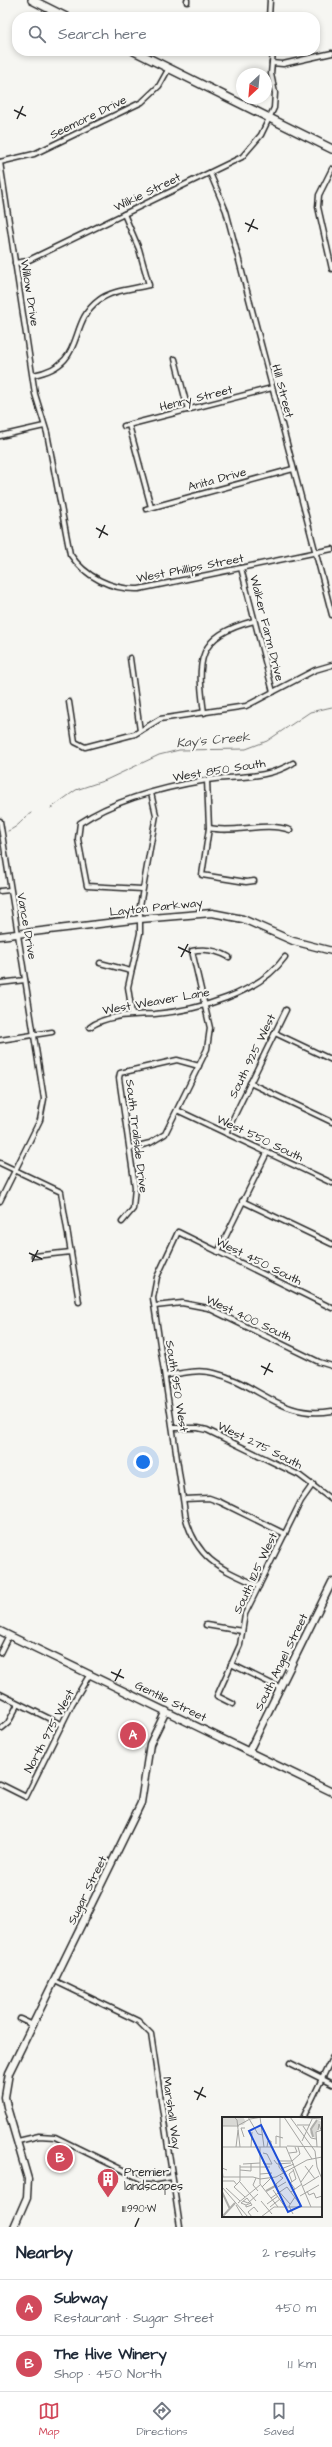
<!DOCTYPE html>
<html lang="en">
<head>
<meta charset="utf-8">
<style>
  body { margin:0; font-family:"Architects Daughter",sans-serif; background:#f2f2f3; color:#1f2937 }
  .compass { position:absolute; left:236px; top:68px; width:36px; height:36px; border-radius:50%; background:#fff; box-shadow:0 2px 6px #0003; rotate:206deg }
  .you { position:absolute; left:143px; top:1462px; width:14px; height:14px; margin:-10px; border:3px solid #fff; border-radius:50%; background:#1a73e8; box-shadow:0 0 0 6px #1a73e833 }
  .badge { display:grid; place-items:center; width:26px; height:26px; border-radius:50%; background:#d1495b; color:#fff; font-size:13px; font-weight:700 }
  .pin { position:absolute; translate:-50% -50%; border:2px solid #fff; box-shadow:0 1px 4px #0006 }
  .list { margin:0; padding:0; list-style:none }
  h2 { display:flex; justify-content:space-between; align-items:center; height:52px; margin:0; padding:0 16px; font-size:17px }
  h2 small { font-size:13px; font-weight:400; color:#747a83 }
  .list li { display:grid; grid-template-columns:26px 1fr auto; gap:12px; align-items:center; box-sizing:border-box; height:56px; padding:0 16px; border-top:1px solid #e0e1e3 }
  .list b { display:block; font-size:15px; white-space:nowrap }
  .list p { margin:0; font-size:13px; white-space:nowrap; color:#747a83 }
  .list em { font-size:13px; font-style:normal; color:#747a83 }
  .icon { flex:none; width:22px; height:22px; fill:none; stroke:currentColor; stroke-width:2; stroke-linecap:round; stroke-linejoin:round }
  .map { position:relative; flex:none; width:332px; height:2227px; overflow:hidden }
  .search { position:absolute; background:#fff; box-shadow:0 2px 6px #0003; left:12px; right:12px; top:12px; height:44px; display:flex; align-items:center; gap:10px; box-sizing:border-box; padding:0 14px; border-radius:16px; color:#747a83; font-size:15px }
  .sheet { height:164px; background:#fff }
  nav { display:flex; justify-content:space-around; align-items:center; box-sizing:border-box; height:56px; border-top:1px solid #e0e1e3; background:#fff; font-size:11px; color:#747a83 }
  nav a { display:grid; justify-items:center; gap:2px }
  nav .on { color:#d1495b }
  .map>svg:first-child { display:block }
</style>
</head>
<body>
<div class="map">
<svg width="332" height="2227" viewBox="0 0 332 2227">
  <rect width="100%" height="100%" fill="#f6f6f2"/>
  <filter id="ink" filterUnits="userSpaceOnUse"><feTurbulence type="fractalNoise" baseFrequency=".025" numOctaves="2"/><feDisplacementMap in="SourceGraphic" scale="8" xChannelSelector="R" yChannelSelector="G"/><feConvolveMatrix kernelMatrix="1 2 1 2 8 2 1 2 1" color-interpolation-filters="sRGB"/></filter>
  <g filter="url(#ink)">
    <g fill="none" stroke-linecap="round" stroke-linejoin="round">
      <!-- stream -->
      <g stroke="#7a7a78" stroke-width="1">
        <path d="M51 808 76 790 106 780 159 755 179 750 246 749 267 741 310 712 332 707"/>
        <path d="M8 831C20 826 21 820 31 813"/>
      </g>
      <!-- street casing -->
      <g stroke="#2b2b2b" stroke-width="7">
        <g id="street">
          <path d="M187 0V2"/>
          <path d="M269 17 270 0"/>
          <path d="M272 63 283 64 332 53"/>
          <path d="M0 162 35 394 47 433 70 554C85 577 112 590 139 589L332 549"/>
          <path d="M0 162 34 154 142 102 159 86 169 68"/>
          <path d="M332 169 319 195 318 207 332 269"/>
          <path d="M210 173 226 211 332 615"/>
          <path d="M15 263 27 261 242 157 261 135 274 108 275 93 271 74 273 51"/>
          <path d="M175 359 188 410"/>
          <path d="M33 375C88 365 66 324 99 300 112 290 133 289 149 285L139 249 124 214"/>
          <path d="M129 425 151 507"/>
          <path d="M124 426 272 388"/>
          <path d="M0 436 44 426"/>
          <path d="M146 509 293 469"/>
          <path d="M241 568 273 692"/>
          <path d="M130 658 140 731"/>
          <path d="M69 702 75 742 85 747 135 734 160 719 246 706 315 670 332 665"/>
          <path d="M204 713C197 660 196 636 254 621"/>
          <path d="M207 780 209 828 202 875 246 882 254 881"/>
          <path d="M0 821 44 1099 40 1120 0 1201"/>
          <path d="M209 828C236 834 263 821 290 830"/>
          <path d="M142 889 87 886 78 839 80 823C116 799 165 787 207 780 236 776 268 779 293 763"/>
          <path d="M0 891 10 890"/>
          <path d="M100 963 131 971"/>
          <path d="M0 983 25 980"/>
          <path d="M132 1014 128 987 140 933V906L156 815 151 793"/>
          <path d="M90 1027C108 1014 134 1015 155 1014 198 1010 259 994 285 957"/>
          <path d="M275 1033 332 1060"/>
          <path d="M0 1040 52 1032"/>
          <path d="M250 1083 332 1122"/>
          <path d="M179 1111 332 1183"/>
          <path d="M226 1133 286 1010"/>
          <path d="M130 1148 150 1143 165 1134 207 1049 210 1028 192 951C205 948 218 951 229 957"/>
          <path d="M0 1163 61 1192 79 1302"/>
          <path d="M242 1201 332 1244"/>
          <path d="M122 1222 133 1209 135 1187 119 1078 120 1073 177 1060 199 1066"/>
          <path d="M218 1252 267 1153"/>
          <path d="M34 1256 71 1252"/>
          <path d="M155 1306 182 1303 208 1308 319 1362 332 1366"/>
          <path d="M165 1376C181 1373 198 1369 214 1373 258 1383 281 1420 332 1411"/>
          <path d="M173 1428H198L207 1430 299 1475 332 1500"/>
          <path d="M184 1499 209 1498 220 1502 285 1534"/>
          <path d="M259 1586C222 1569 198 1561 186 1519L153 1298 157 1277 178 1232 332 1308"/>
          <path d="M206 1625 242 1631"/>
          <path d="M0 1653 9 1635"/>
          <path d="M231 1664 280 1688"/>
          <path d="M0 1694 62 1725"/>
          <path d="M233 1704 217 1696 240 1645 245 1614 301 1501 313 1484"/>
          <path d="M2 1728 8 1723 18 1704"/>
          <path d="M0 1784 26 1797 72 1704 90 1674"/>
          <path d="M55 1981 138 2021 151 2034 180 2227"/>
          <path d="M20 2019 33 2025"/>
          <path d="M290 2063 332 2084"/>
          <path d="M303 2118 332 2058"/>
          <path d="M18 2141 39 2136 55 2137 141 2179 155 2180 172 2177"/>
        </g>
      </g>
      <!-- secondary casing -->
      <g stroke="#2b2b2b" stroke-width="9">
        <g id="secondary">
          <path d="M0 936 140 919 212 913 243 919 293 941 332 951"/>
          <path d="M0 1631 332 1792"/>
          <path d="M249 1751 332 1582"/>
          <path d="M14 2227 27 2197 28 2179 7 2107 5 2097 9 2073 141 1803 150 1744 166 1711"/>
        </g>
      </g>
      <!-- primary casing -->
      <g stroke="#2b2b2b" stroke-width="10">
        <g id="primary">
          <path d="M32 0 66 17"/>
          <path d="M134 51 332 149"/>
        </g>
      </g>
      <!-- street -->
      <use href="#street" stroke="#f6f6f2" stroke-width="4"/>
      <!-- secondary -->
      <use href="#secondary" stroke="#f6f6f2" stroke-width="6"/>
      <!-- primary -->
      <use href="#primary" stroke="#f6f6f2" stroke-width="7"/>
    </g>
  </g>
  <!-- ticks -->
  <path fill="none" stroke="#2b2b2b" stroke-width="1.5" d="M14 110 26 116M17 119 23 106M245 223 258 229M248 232 254 219M96 528 108 535M99 538 105 525M178 947 191 953M181 957 188 944M29 1253 42 1259M32 1262 38 1250M261 1366 273 1372M264 1375 270 1363M111 1672 124 1678M115 1681 121 1669M194 2091 206 2097M197 2100 203 2087M135 2227 139 2218"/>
  <!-- icons -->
  <defs>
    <g id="building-pin" transform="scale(1.15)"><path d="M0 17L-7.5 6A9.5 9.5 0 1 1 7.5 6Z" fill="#d1495b" stroke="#f6f6f2"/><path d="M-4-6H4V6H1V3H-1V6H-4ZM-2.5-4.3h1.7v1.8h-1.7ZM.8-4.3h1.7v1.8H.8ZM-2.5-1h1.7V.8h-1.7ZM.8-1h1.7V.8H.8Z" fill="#fff"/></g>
  </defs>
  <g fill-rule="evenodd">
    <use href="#building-pin" x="108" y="2179"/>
  </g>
  <g text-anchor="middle" stroke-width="4" stroke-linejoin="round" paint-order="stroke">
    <!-- street labels -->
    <g font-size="12" fill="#2b2b2b" stroke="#f6f6f2">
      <text transform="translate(88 117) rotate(-26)" y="4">Seemore Drive</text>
      <text transform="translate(147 192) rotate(-26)" y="4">Wilkie Street</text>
      <text transform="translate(30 293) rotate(81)" y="4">Willow Drive</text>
      <text transform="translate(283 391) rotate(75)" y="4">Hill Street</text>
      <text transform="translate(196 398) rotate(-14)" y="4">Henry Street</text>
      <text transform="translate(217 479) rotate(-15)" y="4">Anita Drive</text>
      <text transform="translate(190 568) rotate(-11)" y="4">West Phillips Street</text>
      <text transform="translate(267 628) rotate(76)" y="4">Walker Farm Drive</text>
      <text transform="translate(219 770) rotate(-9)" y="4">West 850 South</text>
      <text transform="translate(156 907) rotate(-6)" y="4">Layton Parkway</text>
      <text transform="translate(27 926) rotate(80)" y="4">Vance Drive</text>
      <text transform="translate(156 1001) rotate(-10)" y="4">West Weaver Lane</text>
      <text transform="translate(252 1056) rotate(-64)" y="4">South 925 West</text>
      <text transform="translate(137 1136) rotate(83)" y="4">South Trailside Drive</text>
      <text transform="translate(260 1138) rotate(25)" y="4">West 550 South</text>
      <text transform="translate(259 1261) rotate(26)" y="4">West 450 South</text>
      <text transform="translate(249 1318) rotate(25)" y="4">West 400 South</text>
      <text transform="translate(177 1386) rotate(81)" y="4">South 950 West</text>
      <text transform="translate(260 1445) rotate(26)" y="4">West 275 South</text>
      <text transform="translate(255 1573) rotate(-65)" y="4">South 1125 West</text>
      <text transform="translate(281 1662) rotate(-64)" y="4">South Angel Street</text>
      <text transform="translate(171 1701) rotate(26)" y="4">Gentile Street</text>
      <text transform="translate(49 1731) rotate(-62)" y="4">North 975 West</text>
      <text transform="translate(87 1890) rotate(-64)" y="4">Sugar Street</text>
      <text transform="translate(172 2113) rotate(82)" y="4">Marshall Way</text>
    </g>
    <!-- poi labels -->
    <g font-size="12" fill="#2b2b2b" stroke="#f6f6f2" text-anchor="start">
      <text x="124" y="2176">Premier<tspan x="124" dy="14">landscapes</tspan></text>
    </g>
    <!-- water labels -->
    <g font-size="13" font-style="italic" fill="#525251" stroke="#f6f6f2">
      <text transform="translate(213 739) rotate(-5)" y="5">Kay's Creek</text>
    </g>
  </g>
  <!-- overview -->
  <g transform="translate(222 2117)">
    <rect width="100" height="100" fill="#f6f6f2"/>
    <path d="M0 0H21L24 5 21 8 1 9ZM96 3 100 5V9L94 15V22L88 16 90 8Z" fill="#d9d9d5"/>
    <path fill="none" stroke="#aeaeab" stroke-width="2" d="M91 20 89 12 95 3M44 74 55 68M0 75 8 92M0 100 13 86"/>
    <path fill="none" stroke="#a5a5a2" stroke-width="1" d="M12 0 15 3 18 30M26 0 36 17 41 18M38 0 42 30M62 0 90 42M68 0 93 34 95 50 100 62M69 0 100 2M75 8H88M0 9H17M15 9 28 2 41 0M81 9 89 21 94 22M96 13 97 7 99 13M22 20 19 11H23M80 24 91 0M54 27V19L61 21M65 29 100 30M0 30H65M14 30 16 13M29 30 30 15M38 30V67L56 90M45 30 46 24H49V30M58 30V0M64 30 89 90M95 30 94 15 100 13M41 36 45 37 50 47H42L41 44M67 36 75 35 73 30M52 43 55 47 69 46M57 43V50L73 72M57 44H70L78 37 76 30M21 47 38 46M83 49 93 62M18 50H48M59 52 72 47M18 53 29 54V46M38 57 50 56M0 60H31L38 62M1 60 0 51 5 53M34 61 31 68 36 74M38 62 54 60 85 43 100 40M0 64H12L15 68M18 65 34 84M64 65 54 71 68 87M70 65 67 57 72 53M79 65 91 48M68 66 74 62 71 52M54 67 61 61 58 59M81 69 97 59M0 70 26 100M12 70 18 64V48M12 70 23 80M40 70 49 61M4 71 18 84M51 73 63 90M85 74 87 78 92 76 94 81 100 79M69 75 80 67M78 79 97 68M49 81 65 70 77 86M21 84 26 86 36 77M39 84 50 97M16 86 38 68M45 87 56 79M14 88 21 100M24 88V90L30 88 25 81 19 86 24 88 29 86M48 90 58 82M71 97 67 89 73 80M30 100 26 95 32 90 36 95M39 100 52 90H100"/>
    <path fill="#1d4ed8" fill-opacity="0.15" stroke="#1d4ed8" stroke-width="2" d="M39 8 79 89 66 95 27 14Z"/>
    <rect width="100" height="100" fill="none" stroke="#2b2b2b" stroke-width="2"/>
  </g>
  <g font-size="10" text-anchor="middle" fill="#2b2b2b" stroke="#f6f6f2" stroke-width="4" stroke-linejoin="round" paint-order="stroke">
    <text x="139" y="2212">111.990°W</text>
  </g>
</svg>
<svg class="compass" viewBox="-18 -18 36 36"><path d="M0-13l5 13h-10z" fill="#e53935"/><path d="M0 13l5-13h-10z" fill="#747a83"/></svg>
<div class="you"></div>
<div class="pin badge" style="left:133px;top:1735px">A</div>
<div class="pin badge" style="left:60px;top:2158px">B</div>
<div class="search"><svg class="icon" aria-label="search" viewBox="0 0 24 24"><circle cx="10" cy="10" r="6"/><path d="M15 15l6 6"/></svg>Search here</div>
</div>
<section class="sheet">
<h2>Nearby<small>2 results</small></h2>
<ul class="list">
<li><span class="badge">A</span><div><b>Subway</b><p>Restaurant · Sugar Street</p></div><em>450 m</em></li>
<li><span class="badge">B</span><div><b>The Hive Winery</b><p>Shop · 450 North</p></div><em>1.1 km</em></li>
</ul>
</section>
<nav>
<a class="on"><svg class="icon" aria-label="map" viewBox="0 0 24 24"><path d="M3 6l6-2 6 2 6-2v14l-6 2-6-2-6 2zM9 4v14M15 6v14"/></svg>Map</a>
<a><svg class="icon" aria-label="directions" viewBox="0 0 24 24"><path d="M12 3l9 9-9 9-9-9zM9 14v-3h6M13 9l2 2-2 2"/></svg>Directions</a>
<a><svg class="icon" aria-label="saved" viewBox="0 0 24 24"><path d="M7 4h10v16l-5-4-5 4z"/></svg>Saved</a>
</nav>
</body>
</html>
